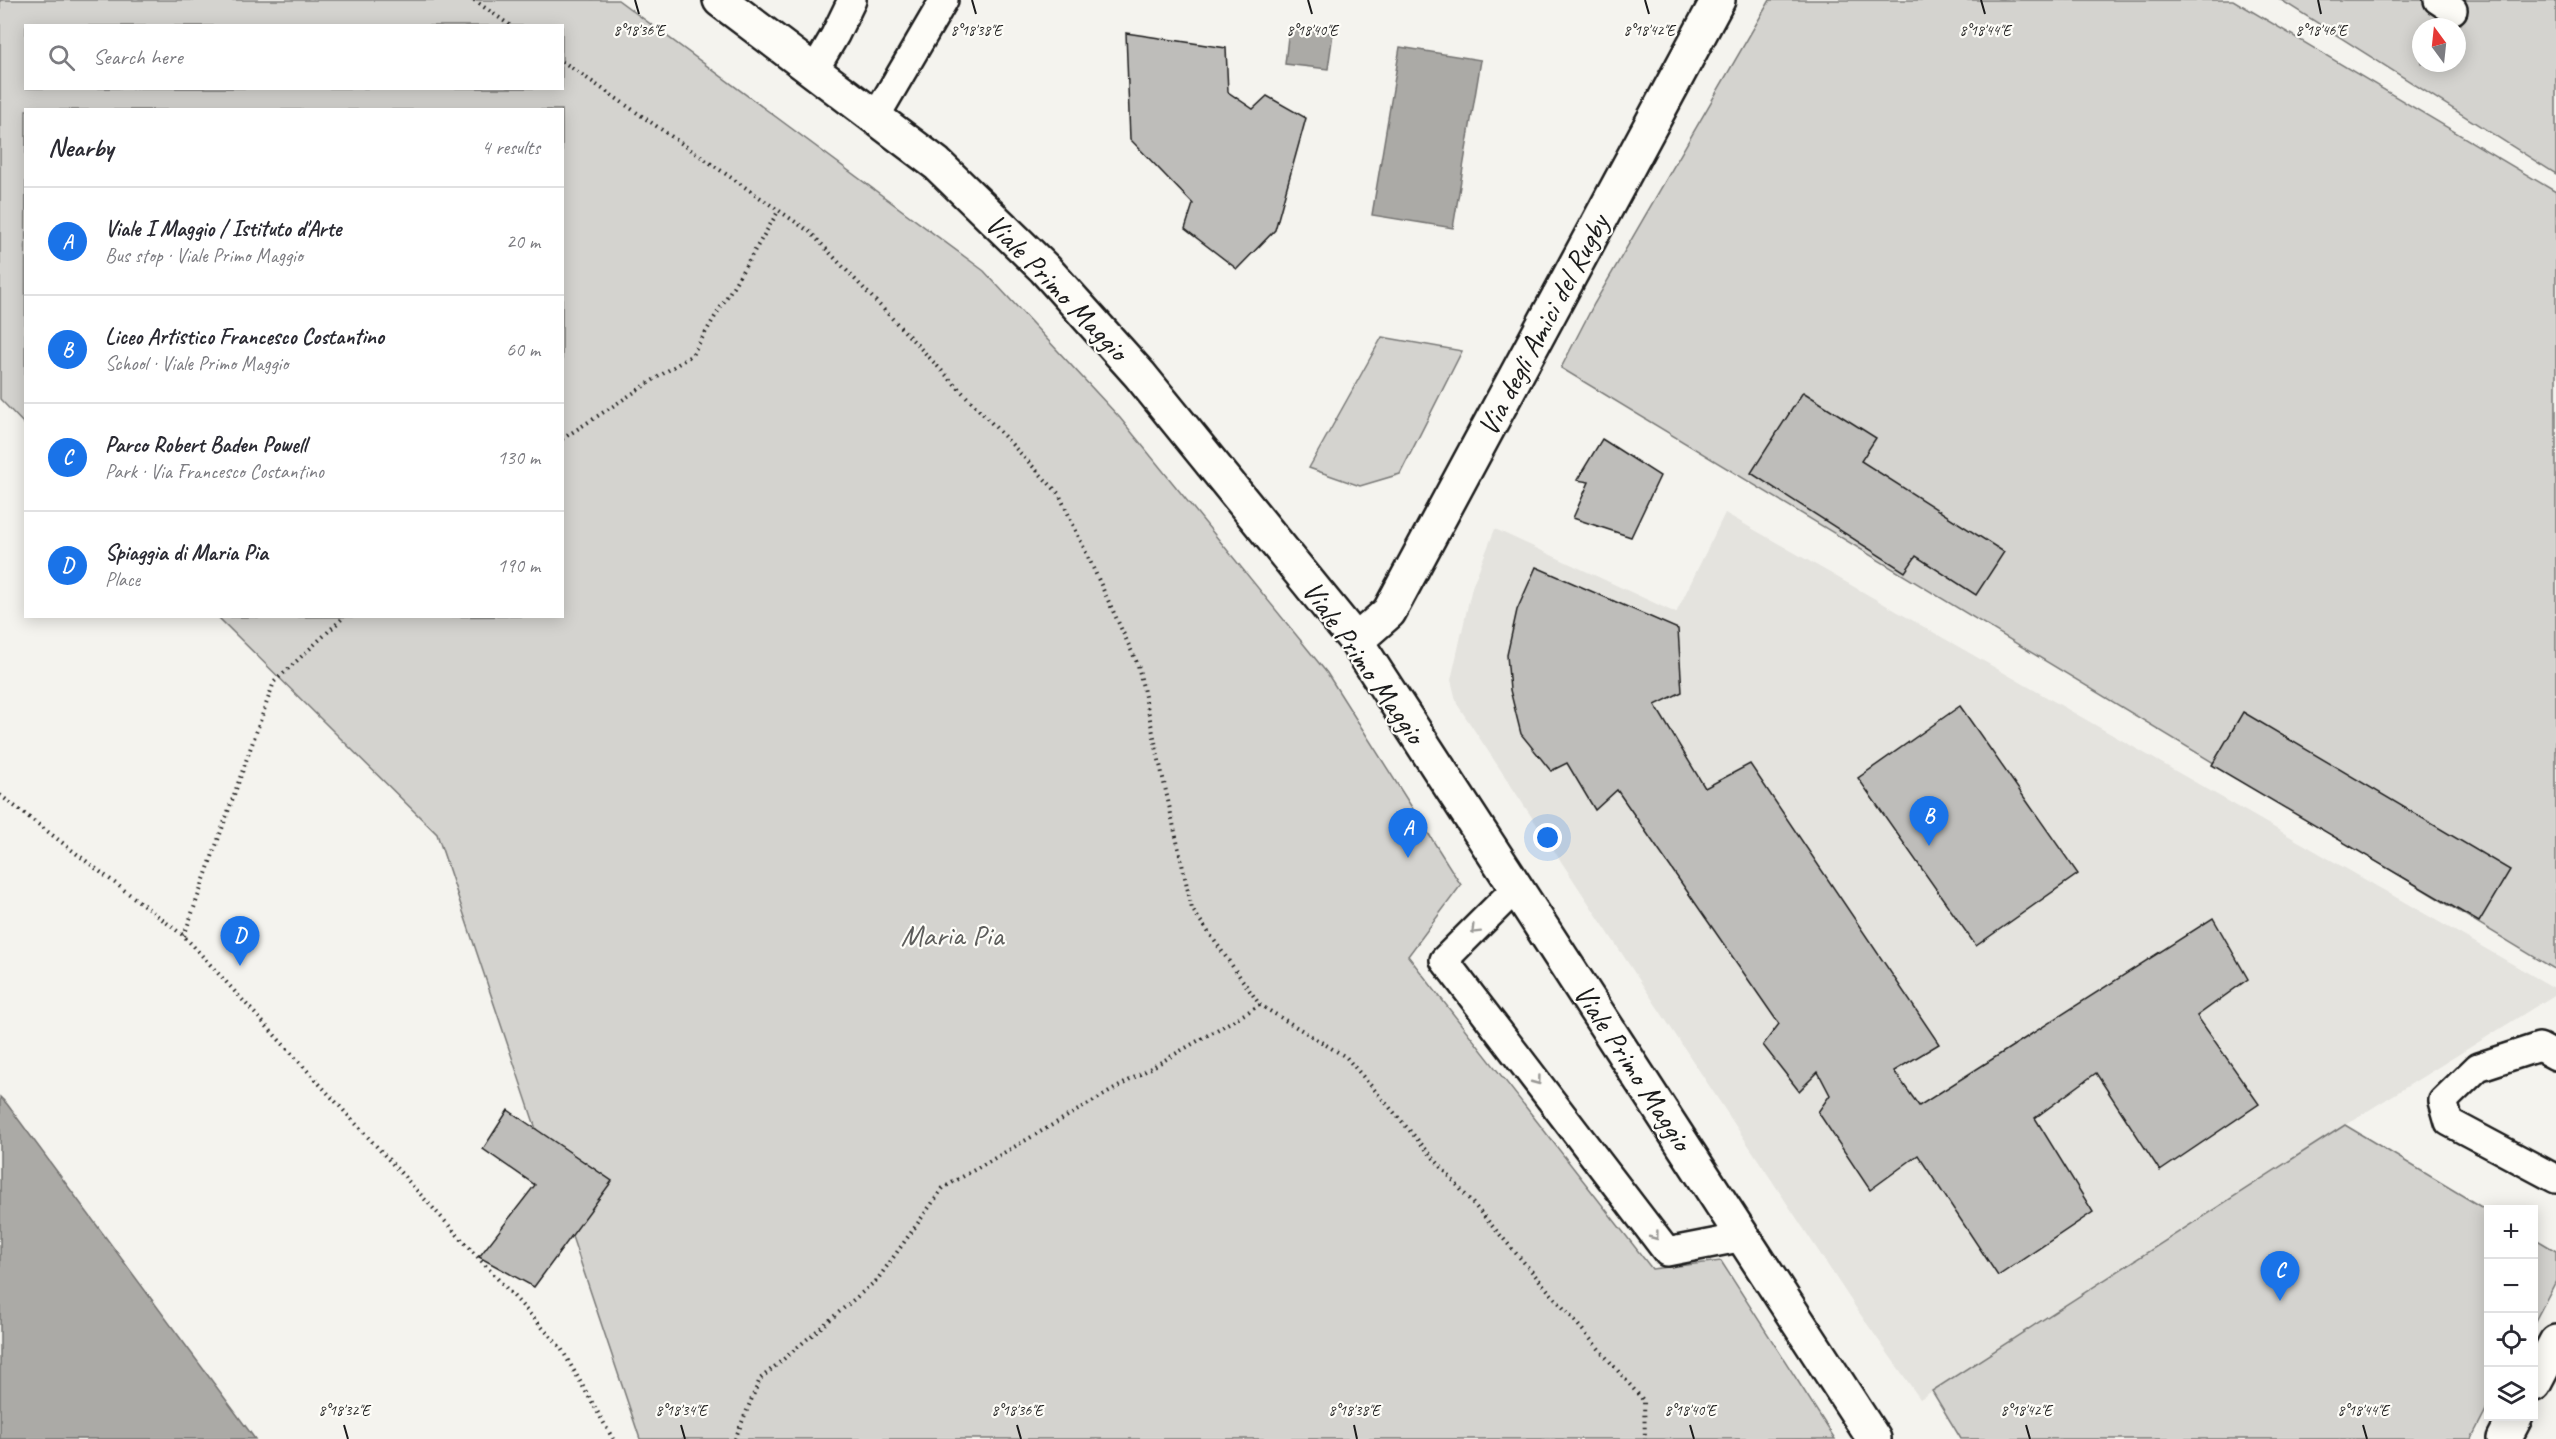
<!DOCTYPE html>
<html lang="en">
<head>
<meta charset="utf-8">
<style>
  body { margin:0; font-family:Caveat,sans-serif; background:#f2f2f3; color:#2b2b33 }
  .controls { position:absolute; right:18px; bottom:18px; display:grid; overflow:hidden; border-radius:0px; box-shadow:0 3px 15px #0003 }
  .controls button { width:54px; height:54px; display:grid; place-items:center; padding:0; border:0; border-bottom:2px solid #e1e1e2; background:#fff; color:#2b2b33; font:30px sans-serif }
  .compass { position:absolute; left:2412px; top:18px; width:54px; height:54px; border-radius:50%; background:#fff; box-shadow:0 3px 15px #0003; rotate:345deg }
  .you { position:absolute; left:1548px; top:838px; width:21px; height:21px; margin:-15px; border:4px solid #fff; border-radius:50%; background:#1a73e8; box-shadow:0 0 0 9px #1a73e833 }
  .badge { display:grid; place-items:center; width:39px; height:39px; border-radius:50%; background:#1a73e8; color:#fff; font-size:20px; font-weight:700 }
  .pin { position:absolute; translate:-50% -50px; filter:drop-shadow(0 2px 3px #0008) }
  .pin::after { content:''; position:absolute; top:32px; width:21px; height:18px; background:inherit; clip-path:polygon(0 0,100% 0,50% 100%) }
  .list { margin:0; padding:0; list-style:none }
  h2 { display:flex; justify-content:space-between; align-items:center; height:78px; margin:0; padding:0 24px; font-size:26px }
  h2 small { font-size:20px; font-weight:400; color:#7c7c81 }
  .list li { display:grid; grid-template-columns:39px 1fr auto; gap:18px; align-items:center; box-sizing:border-box; height:108px; padding:0 24px; border-top:2px solid #e1e1e2 }
  .list b { display:block; font-size:22px; white-space:nowrap }
  .list p { margin:0; font-size:20px; white-space:nowrap; color:#7c7c81 }
  .list em { font-size:20px; font-style:normal; color:#7c7c81 }
  .icon { flex:none; width:33px; height:33px; fill:none; stroke:currentColor; stroke-width:2; stroke-linecap:round; stroke-linejoin:round }
  .map { position:relative; flex:none; width:2556px; height:1439px; overflow:hidden }
  .search { position:absolute; background:#fff; box-shadow:0 3px 15px #0003; left:24px; top:24px; width:540px; height:66px; display:flex; align-items:center; gap:15px; box-sizing:border-box; padding:0 21px; border-radius:0px; color:#7c7c81; font-size:22px }
  .panel { position:absolute; background:#fff; box-shadow:0 3px 15px #0003; left:24px; top:108px; width:540px; height:510px; border-radius:0px }
  .map>svg:first-child { display:block }
</style>
</head>
<body>
<div class="map">
<svg width="2556" height="1439" viewBox="0 0 2556 1439">
  <rect width="100%" height="100%" fill="#f4f3ee"/>
  <filter id="ink" filterUnits="userSpaceOnUse"><feTurbulence type="fractalNoise" baseFrequency=".0167" numOctaves="2"/><feDisplacementMap in="SourceGraphic" scale="12" xChannelSelector="R" yChannelSelector="G"/><feConvolveMatrix kernelMatrix="1 2 1 2 8 2 1 2 1" color-interpolation-filters="sRGB"/></filter>
  <g filter="url(#ink)">
    <!-- built -->
    <path fill="#e4e3de" d="M1725 513 2556 989V994L2345 1125 1920 1399 1858 1311 1457 704 1451 680 1472 587 1495 529 1676 613Z"/>
    <!-- green -->
    <g fill="#d4d3cf" stroke="#787876" stroke-width="1.5" fill-rule="evenodd">
      <path d="M0 0H618L984 271 1120 418 1327 673 1461 885 1408 956 1652 1269 1721 1261 1835 1439H640L437 834 218 617 562 616V110H26L25 425 0 399ZM26 26H562V88H26Z"/>
      <path d="M1770 0H2233L2556 192V970L1561 368 1594 304Z"/>
      <path d="M2281 0H2556V174ZM2421 27H2457V63H2421Z"/>
      <path d="M1382 337 1462 351 1400 474 1360 486 1309 468Z"/>
      <path d="M2345 1125 2488 1211V1406L2471 1439H1961L1932 1391Z"/>
      <path d="M2534 1238 2556 1251V1281L2534 1323Z"/>
    </g>
    <!-- water -->
    <g fill="#abaaa6" stroke="#72716f" stroke-width="1.5">
      <path d="M1289 28 1333 33 1328 69 1285 64Z"/>
      <path d="M1400 47 1481 60 1453 228 1372 215Z"/>
      <path d="M0 1097 7 1104 255 1439H0Z"/>
    </g>
    <!-- building -->
    <g fill="#bebdba" stroke="#1c1c1c" stroke-width="1.5">
      <path d="M1126 33 1226 48 1228 92 1253 109 1267 96 1306 118 1275 230 1237 269 1185 229 1193 204 1130 139Z"/>
      <path d="M1803 392 1876 438 1861 461 2004 552 1976 595 1916 556 1905 572 1751 473Z"/>
      <path d="M1602 439 1660 476 1631 537 1573 518 1589 482 1577 480Z"/>
      <path d="M1536 567 1678 629 1682 692 1655 705 1705 788 1750 764 1939 1044 1894 1071 1919 1106 2213 918 2248 979 2197 1016 2259 1104 2160 1171 2096 1073 2035 1118 2093 1212 1998 1276 1918 1155 1870 1190 1818 1112 1830 1095 1818 1072 1799 1091 1763 1045 1779 1024 1617 790 1595 810 1567 763 1551 771 1521 734 1510 690 1507 655 1517 610Z"/>
      <path d="M1960 706 2078 874 1976 946 1858 778Z"/>
      <path d="M2243 712 2510 870 2479 922 2212 765Z"/>
      <path d="M508 1110 612 1181 534 1287 479 1257 535 1185 483 1149Z"/>
    </g>
    <g fill="none" stroke-linecap="round" stroke-linejoin="round">
      <!-- service casing -->
      <g stroke="#1c1c1c" stroke-width="32">
        <g id="service">
          <path d="M2438 0 2453 10"/>
          <path d="M814 71 835 35 852 0"/>
          <path d="M875 118 944 0"/>
          <path d="M1516 888 1444 960 1667 1252 1744 1237"/>
          <path d="M2556 1056 2539 1047 2478 1067 2443 1101 2449 1122 2556 1179"/>
        </g>
      </g>
      <!-- minor casing -->
      <g stroke="#1c1c1c" stroke-width="38">
        <g id="minor">
          <path d="M1356 641 1389 612 1718 0"/>
          <path d="M2534 1384 2556 1342"/>
          <path d="M2504 1439 2516 1416"/>
        </g>
      </g>
      <!-- tertiary casing -->
      <g stroke="#1c1c1c" stroke-width="38">
        <path id="tertiary" d="M720 0 937 164 1045 269 1140 375 1356 641 1874 1439"/>
      </g>
      <!-- path -->
      <g stroke="#1c1c1c" stroke-width="4" stroke-dasharray="1.5 4.5" stroke-linecap="butt">
        <path d="M474 0 511 26"/>
        <path d="M562 61 810 232 1059 494 1138 665 1192 909 1260 1005 1346 1057 1644 1401 1645 1439"/>
        <path d="M562 439 692 355 779 210"/>
        <path d="M0 795 184 936 561 1348 613 1439"/>
        <path d="M184 936 274 682 345 616"/>
        <path d="M735 1439 760 1379 877 1280 943 1188 1260 1005"/>
      </g>
      <!-- service -->
      <use href="#service" stroke="#fdfcf7" stroke-width="27"/>
      <!-- minor -->
      <use href="#minor" stroke="#fdfcf7" stroke-width="33"/>
      <!-- tertiary -->
      <use href="#tertiary" stroke="#fdfcf7" stroke-width="33"/>
    </g>
    <!-- one-way arrows -->
    <defs><path id="oneway-chevron" d="M-2-3.5L2.5 0L-2 3.5" fill="none" stroke-width="1.6" stroke-linecap="round" stroke-linejoin="round" transform="scale(1.5)"/></defs>
    <g stroke="#989794">
      <use href="#oneway-chevron" transform="translate(1475 930) rotate(135)"/>
      <use href="#oneway-chevron" transform="translate(1537 1081) rotate(53)"/>
      <use href="#oneway-chevron" transform="translate(1655 1236) rotate(53)"/>
    </g>
  </g>
  <!-- ticks -->
  <path fill="none" stroke="#1c1c1c" stroke-width="2" d="M635 0 639 14M972 0 976 14M1308 0 1312 14M1645 0 1649 14M1981 0 1985 14M2318 0 2321 14M344 1425 348 1439M681 1425 685 1439M1017 1425 1021 1439M1354 1425 1357 1439M1690 1425 1694 1439M2026 1425 2030 1439M2363 1425 2367 1439"/>
  <g text-anchor="middle" stroke-width="4.5" stroke-linejoin="round" paint-order="stroke">
    <!-- street labels -->
    <g font-size="30" fill="#1c1c1c" stroke="#fdfcf7">
      <text transform="translate(1057 287) rotate(46)" y="10">Viale Primo Maggio</text>
      <text transform="translate(1543 325) rotate(-62)" y="10">Via degli Amici del Rugby</text>
      <text transform="translate(1364 662) rotate(55)" y="10">Viale Primo Maggio</text>
      <text transform="translate(1633 1067) rotate(57)" y="10">Viale Primo Maggio</text>
    </g>
    <!-- park labels -->
    <g font-size="30" fill="#5c5c5b" stroke="#fdfcf7">
      <text x="952" y="945">Maria Pia</text>
    </g>
  </g>
  <g font-size="15" text-anchor="middle" fill="#1c1c1c" stroke="#fdfcf7" stroke-width="4.5" stroke-linejoin="round" paint-order="stroke">
    <text x="639" y="35">8°18'36"E</text>
    <text x="976" y="35">8°18'38"E</text>
    <text x="1312" y="35">8°18'40"E</text>
    <text x="1649" y="35">8°18'42"E</text>
    <text x="1985" y="35">8°18'44"E</text>
    <text x="2321" y="35">8°18'46"E</text>
    <text x="344" y="1415">8°18'32"E</text>
    <text x="681" y="1415">8°18'34"E</text>
    <text x="1017" y="1415">8°18'36"E</text>
    <text x="1354" y="1415">8°18'38"E</text>
    <text x="1690" y="1415">8°18'40"E</text>
    <text x="2026" y="1415">8°18'42"E</text>
    <text x="2363" y="1415">8°18'44"E</text>
  </g>
</svg>
<div class="controls">
<button>+</button>
<button>−</button>
<button><svg class="icon" aria-label="locate" viewBox="0 0 24 24"><circle cx="12" cy="12" r="6"/><path d="M12 2v4M12 18v4M2 12h4M18 12h4"/></svg></button>
<button><svg class="icon" aria-label="layers" viewBox="0 0 24 24"><path d="M12 4l9 5-9 5-9-5zM3 14l9 5 9-5"/></svg></button>
</div>
<svg class="compass" viewBox="-18 -18 36 36"><path d="M0-13l5 13h-10z" fill="#e53935"/><path d="M0 13l5-13h-10z" fill="#7c7c81"/></svg>
<div class="you"></div>
<div class="pin badge" style="left:1408px;top:858px">A</div>
<div class="pin badge" style="left:1929px;top:846px">B</div>
<div class="pin badge" style="left:2280px;top:1301px">C</div>
<div class="pin badge" style="left:240px;top:966px">D</div>
<div class="search"><svg class="icon" aria-label="search" viewBox="0 0 24 24"><circle cx="10" cy="10" r="6"/><path d="M15 15l6 6"/></svg>Search here</div>
<section class="panel">
<h2>Nearby<small>4 results</small></h2>
<ul class="list">
<li><span class="badge">A</span><div><b>Viale I Maggio / Istituto d'Arte</b><p>Bus stop · Viale Primo Maggio</p></div><em>20 m</em></li>
<li><span class="badge">B</span><div><b>Liceo Artistico Francesco Costantino</b><p>School · Viale Primo Maggio</p></div><em>60 m</em></li>
<li><span class="badge">C</span><div><b>Parco Robert Baden Powell</b><p>Park · Via Francesco Costantino</p></div><em>130 m</em></li>
<li><span class="badge">D</span><div><b>Spiaggia di Maria Pia</b><p>Place</p></div><em>190 m</em></li>
</ul>
</section>
</div>
</body>
</html>
